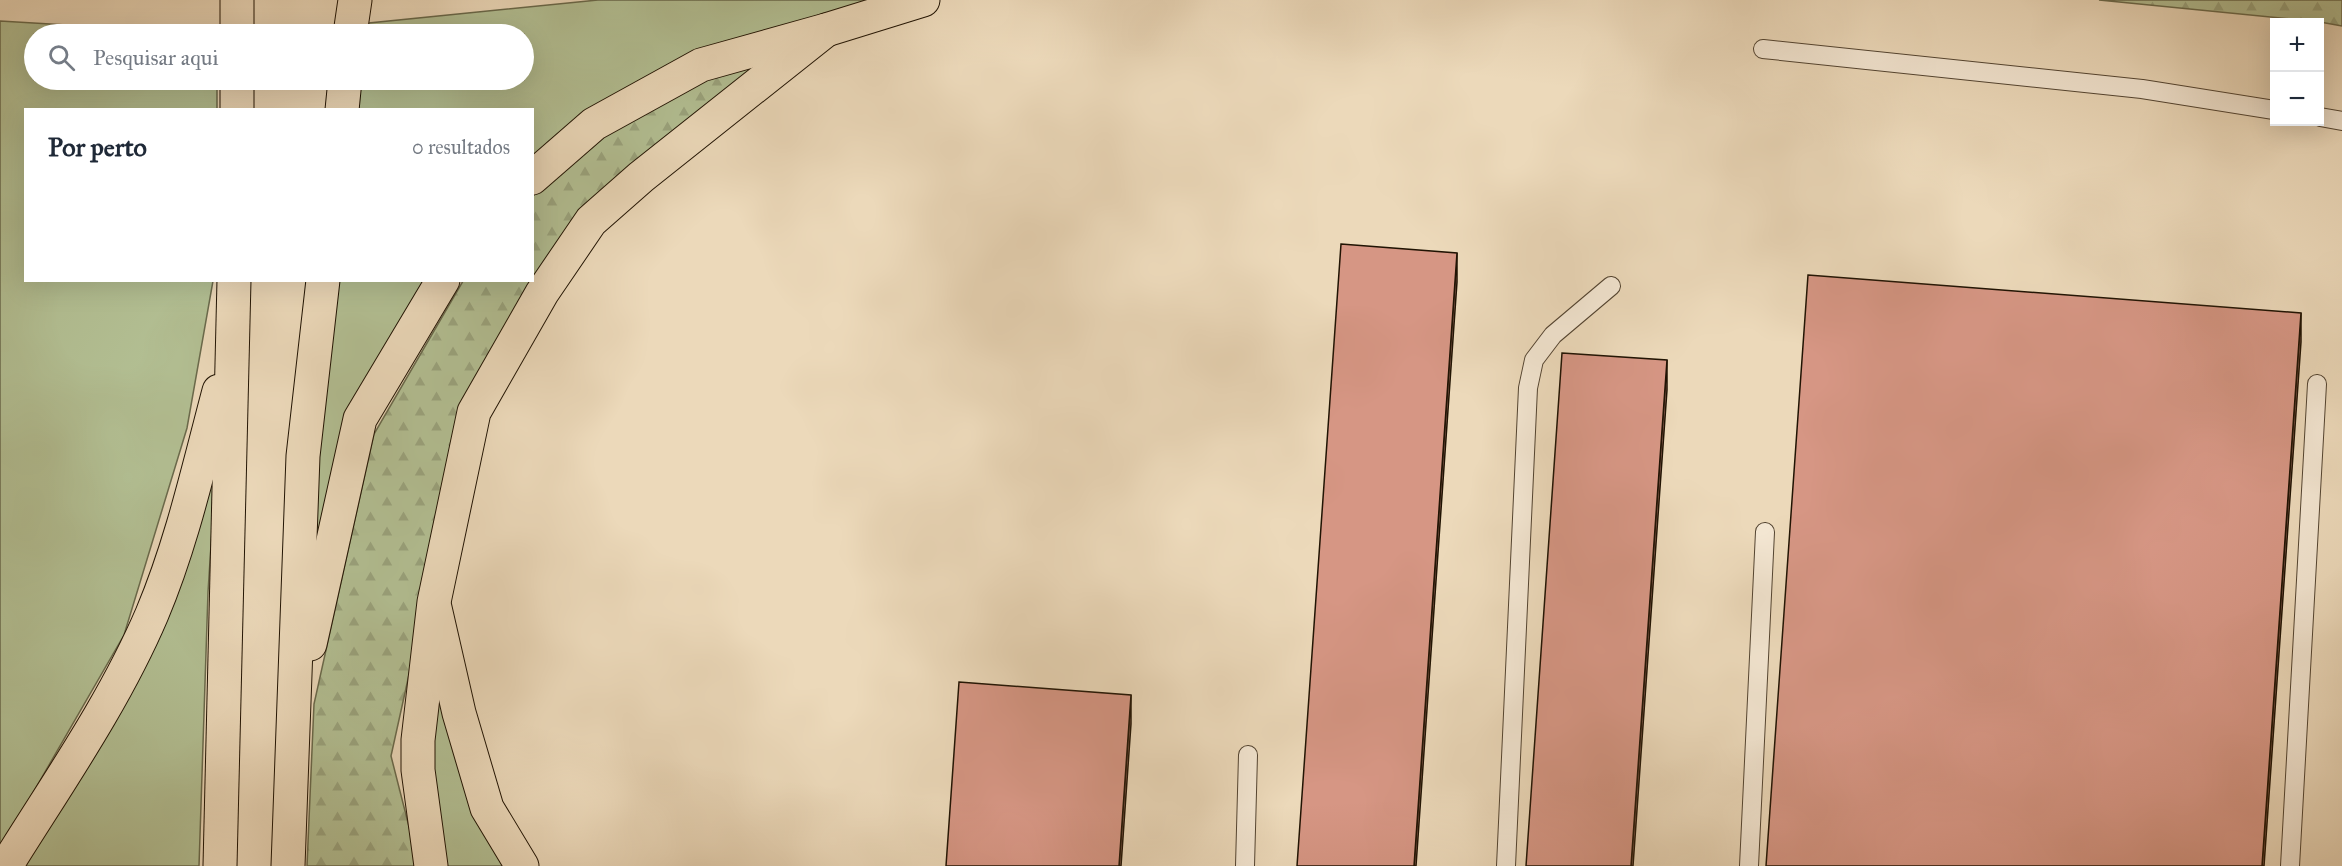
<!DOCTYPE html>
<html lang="pt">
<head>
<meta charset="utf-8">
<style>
  body { margin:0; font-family:"IM FELL Great Primer",serif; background:#f2f2f3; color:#1f2937 }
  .controls { position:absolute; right:18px; top:18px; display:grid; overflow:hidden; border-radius:0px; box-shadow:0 6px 24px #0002 }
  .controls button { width:54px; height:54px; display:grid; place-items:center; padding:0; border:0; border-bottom:2px solid #e0e1e3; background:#fff; color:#1f2937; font:30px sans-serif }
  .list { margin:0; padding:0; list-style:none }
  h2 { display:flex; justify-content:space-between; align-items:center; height:78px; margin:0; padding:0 24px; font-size:26px }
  h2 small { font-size:20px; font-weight:400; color:#747a83 }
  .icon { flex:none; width:33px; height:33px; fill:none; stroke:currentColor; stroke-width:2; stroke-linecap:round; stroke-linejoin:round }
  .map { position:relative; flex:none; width:2342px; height:866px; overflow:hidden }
  .search { position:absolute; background:#fff; box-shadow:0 6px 24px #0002; left:24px; top:24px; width:510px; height:66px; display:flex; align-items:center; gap:15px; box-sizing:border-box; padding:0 21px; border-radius:33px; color:#747a83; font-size:22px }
  .panel { position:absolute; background:#fff; box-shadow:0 6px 24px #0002; left:24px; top:108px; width:510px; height:174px; border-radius:0px }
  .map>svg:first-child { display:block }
</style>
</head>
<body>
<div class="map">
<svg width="2342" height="866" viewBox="0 0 2342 866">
  <defs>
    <pattern id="forest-firs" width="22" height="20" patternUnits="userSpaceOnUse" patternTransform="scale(1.5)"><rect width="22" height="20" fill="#b3c094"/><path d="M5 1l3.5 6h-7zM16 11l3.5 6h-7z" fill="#9aa47e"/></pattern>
  </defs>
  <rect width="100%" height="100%" fill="#ecd9ba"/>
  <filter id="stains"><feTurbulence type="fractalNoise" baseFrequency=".00333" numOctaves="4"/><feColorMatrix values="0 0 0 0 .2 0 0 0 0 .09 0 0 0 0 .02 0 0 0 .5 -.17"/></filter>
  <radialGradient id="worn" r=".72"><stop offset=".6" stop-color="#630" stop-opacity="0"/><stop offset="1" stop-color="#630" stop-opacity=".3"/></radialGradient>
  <!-- grass -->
  <g fill="#b3c094" stroke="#6a6a4c" stroke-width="1.5">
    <path d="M598 0H885L533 164 532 110H352L358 80H524V34H367L369 23Z"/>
    <path d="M0 21 217 34H34V80H217V109L26 110V280L213 281 187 428 124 635 0 850Z"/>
    <path d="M331 281H430L309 593Z"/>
    <path d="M219 421 208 592 199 866H19L77 773Z"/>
    <path d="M438 679 507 866H441L427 733Z"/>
  </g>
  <!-- forest -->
  <g fill="url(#forest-firs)" stroke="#6a6a4c" stroke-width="1.5">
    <path d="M2099 0H2342V26L2320 22Z"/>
    <path d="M785 51 591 221 466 402 427 593 391 756 419 866H307L314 704 374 434 463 281 532 280 533 196 592 138 702 76Z"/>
  </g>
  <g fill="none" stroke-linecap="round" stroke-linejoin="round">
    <!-- lane casing -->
    <g stroke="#534431" stroke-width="20">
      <g id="lane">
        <path d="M1763 49 2142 89 2274 110"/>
        <path d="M2320 117 2342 121"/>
        <path d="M1245 866 1248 755"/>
        <path d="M1506 866 1528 388 1534 360 1553 335 1611 286"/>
        <path d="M1749 866 1765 532"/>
        <path d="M2290 866 2317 384"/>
      </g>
    </g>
    <!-- primary casing -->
    <g stroke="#201303" stroke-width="35">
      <path id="primary" d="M435 608 459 713 487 808 522 866"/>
    </g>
    <!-- highway casing -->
    <g stroke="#201303" stroke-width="35">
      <g id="highway">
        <path d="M237 0V34"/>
        <path d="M350 34 355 0"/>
        <path d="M237 110V80"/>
        <path d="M342 110 345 80"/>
        <path d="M532 178 594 124 701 65 826 30 923 0"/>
        <path d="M310 644 360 419 443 280"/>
        <path d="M6 866C57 784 114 703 152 614 182 543 199 466 219 391"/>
        <path d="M220 866 234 280"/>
        <path d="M288 866 303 456 323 280"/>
        <path d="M431 866 418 770V740L434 602 474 412 542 293 591 221 641 177 826 30"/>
      </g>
    </g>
    <!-- lane -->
    <use href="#lane" stroke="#f3e6d2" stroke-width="18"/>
    <!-- primary -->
    <use href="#primary" stroke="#ecd9ba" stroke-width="33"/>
    <!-- highway -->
    <use href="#highway" stroke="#ecd9ba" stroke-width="33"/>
  </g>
  <!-- shaded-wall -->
  <g fill="#96695c" stroke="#201303" stroke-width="1.5">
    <path d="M1457 253V282L1416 866H1414Z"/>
    <path d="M2301 313V342L2264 866H2262Z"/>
    <path d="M1667 360V390L1633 866H1631Z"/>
    <path d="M1131 695V724L1121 866H1119Z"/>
  </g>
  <!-- building -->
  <g fill="#d69684" stroke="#201303" stroke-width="1.5">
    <path d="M1341 244 1457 253 1414 866H1297Z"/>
    <path d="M1808 275 2301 313 2262 866H1766Z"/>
    <path d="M1562 353 1667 360 1631 866H1526Z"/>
    <path d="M959 682 1131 695 1119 866H946Z"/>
  </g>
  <rect width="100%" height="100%" filter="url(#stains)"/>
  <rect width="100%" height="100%" fill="url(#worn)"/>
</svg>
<div class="controls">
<button>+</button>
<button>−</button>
</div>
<div class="search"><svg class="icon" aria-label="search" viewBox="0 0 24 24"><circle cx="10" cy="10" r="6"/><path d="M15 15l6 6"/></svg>Pesquisar aqui</div>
<section class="panel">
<h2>Por perto<small>0 resultados</small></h2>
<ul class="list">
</ul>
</section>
</div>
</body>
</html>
